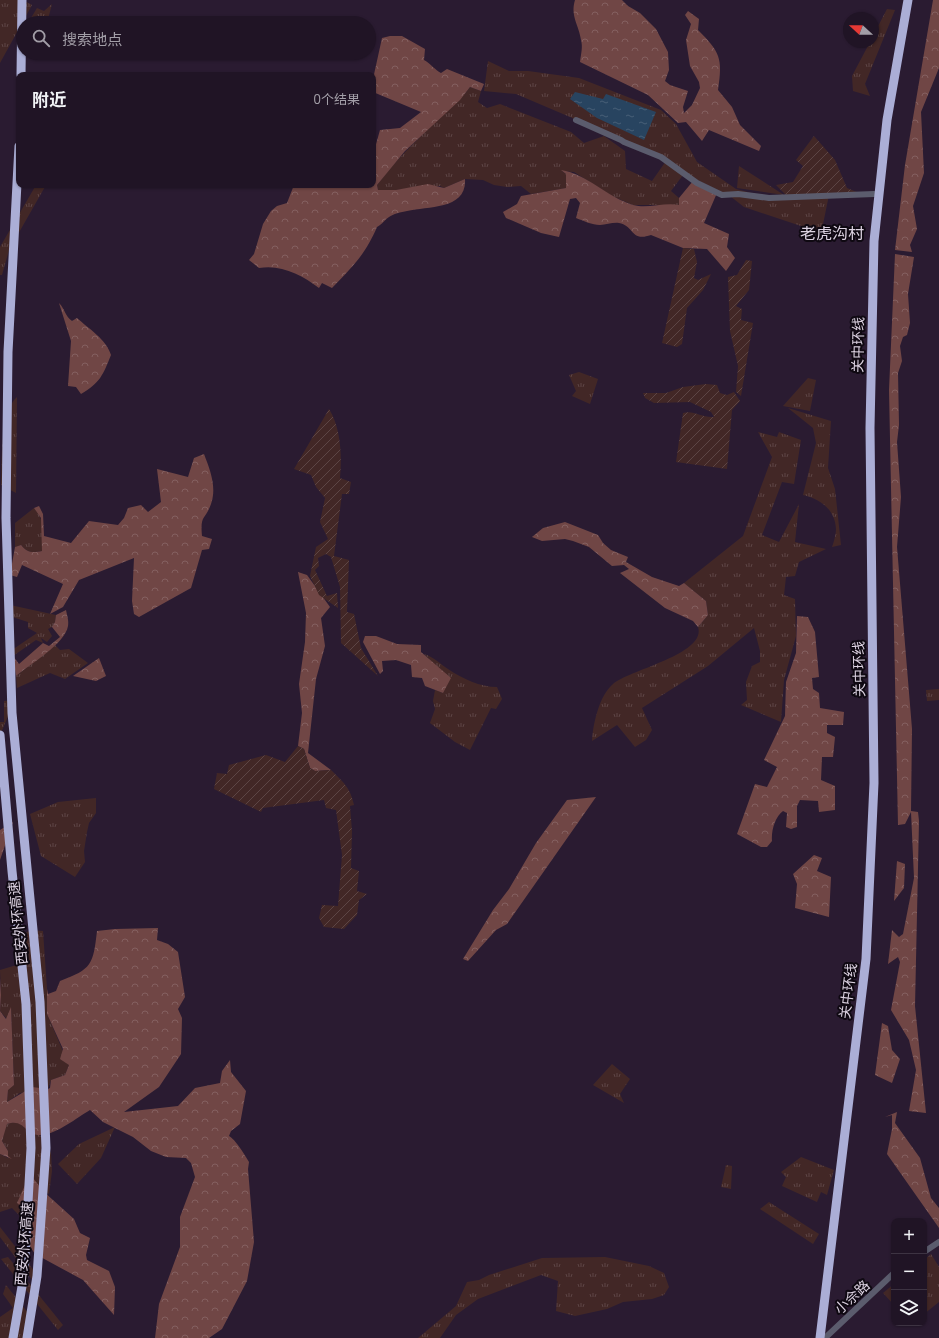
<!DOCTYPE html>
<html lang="zh">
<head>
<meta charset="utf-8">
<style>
  body { margin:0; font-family:"Exo 2","Noto Sans SC",sans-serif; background:#2d2132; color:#f1f3f6 }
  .controls { position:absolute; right:12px; bottom:12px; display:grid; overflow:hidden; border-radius:8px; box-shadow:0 1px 3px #0004 }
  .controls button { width:36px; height:36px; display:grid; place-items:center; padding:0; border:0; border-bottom:1px solid #3d3342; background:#201425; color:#f1f3f6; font:20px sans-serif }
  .compass { position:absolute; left:843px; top:12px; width:36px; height:36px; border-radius:50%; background:#201425; box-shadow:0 1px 3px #0004; rotate:291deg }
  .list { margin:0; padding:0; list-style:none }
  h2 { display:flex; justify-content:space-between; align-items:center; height:52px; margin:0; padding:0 16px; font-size:17px }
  h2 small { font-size:13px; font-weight:400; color:#a29ea7 }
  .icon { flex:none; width:22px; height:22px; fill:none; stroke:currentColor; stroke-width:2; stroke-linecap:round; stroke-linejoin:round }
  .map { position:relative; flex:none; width:939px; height:1338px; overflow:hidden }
  .search { position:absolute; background:#201425; box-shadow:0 1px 3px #0004; left:16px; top:16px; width:360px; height:44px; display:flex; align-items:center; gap:10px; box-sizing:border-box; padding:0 14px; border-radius:22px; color:#a29ea7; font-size:15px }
  .panel { position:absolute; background:#201425; box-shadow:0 1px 3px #0004; left:16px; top:72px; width:360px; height:116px; border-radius:8px }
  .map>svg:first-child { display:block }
</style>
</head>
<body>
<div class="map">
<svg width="939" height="1338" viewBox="0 0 939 1338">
  <defs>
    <pattern id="grass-tufts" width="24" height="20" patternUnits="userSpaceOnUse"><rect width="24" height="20" fill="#422726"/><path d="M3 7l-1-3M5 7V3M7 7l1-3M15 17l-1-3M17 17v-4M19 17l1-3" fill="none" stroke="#5d4545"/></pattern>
    <pattern id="forest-crowns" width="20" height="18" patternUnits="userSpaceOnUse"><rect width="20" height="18" fill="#704645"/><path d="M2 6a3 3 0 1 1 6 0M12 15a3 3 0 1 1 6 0" fill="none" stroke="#846060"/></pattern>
    <pattern id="garden-furrows" width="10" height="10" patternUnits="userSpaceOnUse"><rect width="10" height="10" fill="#422726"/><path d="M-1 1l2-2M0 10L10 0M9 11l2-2" fill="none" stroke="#5d4545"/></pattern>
    <pattern id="water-ripples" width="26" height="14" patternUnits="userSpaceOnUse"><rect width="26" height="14" fill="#284460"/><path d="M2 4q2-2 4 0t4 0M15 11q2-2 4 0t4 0" fill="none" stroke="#475e76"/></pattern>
  </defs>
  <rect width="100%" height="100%" fill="#2a1b31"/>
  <!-- grass -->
  <g fill="url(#grass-tufts)">
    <path d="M0 0H23L32 5 0 63Z"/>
    <path d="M52 4 47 23H28L37 8 44 11Z"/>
    <path d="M887 9 895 10 865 84 870 96 853 91 852 76 870 42H873V36Z"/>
    <path d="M488 61 509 71H528L579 78 661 110 676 124 697 162 736 189 771 198 829 195 822 229 813 230 744 207 730 196 685 174 664 157 516 94 484 91Z"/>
    <path d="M470 87 481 91 478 102 487 108 500 104 571 132 584 143 604 136 625 151 626 169 652 181 666 161 683 175 671 191 679 198V205H633L612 196 574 172 562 171 566 174 567 188 531 194 521 186 507 187 494 185 483 180 465 179 444 188 440 186 396 190H378L377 185C393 163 413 144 433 124 445 112 459 102 470 87Z"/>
    <path d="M739 166 784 195 737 188Z"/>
    <path d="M36 185H46L9 250 2 275H0V247Z"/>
    <path d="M579 372 598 379 590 404 572 396 576 391 569 375Z"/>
    <path d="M808 378 816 380 810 411 783 406Z"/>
    <path d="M17 397 16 493 1 485C2 463 0 411 17 397Z"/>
    <path d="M788 408 831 421 828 468 835 489 841 545 832 547C834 542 836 534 836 529 835 509 820 499 803 495L816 443 813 428Z"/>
    <path d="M758 432 777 437 779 432 801 440 794 484 782 482 762 535 779 542 799 504 795 542 826 549 799 562 795 576 786 577 784 595 795 599 796 636 784 680 781 722 741 705 747 700 746 682 752 666 760 662V651L754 628 708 666 642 708 652 730 646 740 635 747 617 725 592 741C593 724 599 696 613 684 629 670 707 654 698 627L708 615 706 601 684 583 743 536 772 457Z"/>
    <path d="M34 508C45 518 43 537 42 551 33 553 27 553 21 545L15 547V523Z"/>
    <path d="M10 605 56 615 55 622 52 627 48 629 52 636 47 642 41 638 43 643 36 640 13 656 12 650 37 633 28 628V622L9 616Z"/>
    <path d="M55 645 60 650 69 649 88 663 65 679 50 673 17 688 16 676Z"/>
    <path d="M424 654C434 657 440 664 448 669 463 679 480 687 497 687L502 699 496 709 491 708 470 750 455 742 430 723 435 709 433 701 435 690 443 693 429 659Z"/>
    <path d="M939 689V700L927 701 926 690Z"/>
    <path d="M15 700 0 735V722H4V701Z"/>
    <path d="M96 798V813L89 823 87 832 84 851 85 862 75 877 41 856 30 814 58 802Z"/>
    <path d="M30 930 43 931 47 989V1014L69 1065 65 1075 51 1080 48 1089 20 1093 7 1102 8 1089 14 1085 11 1008 7 1019 0 1011 1 995 0 970 20 964 17 939Z"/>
    <path d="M612 1064 630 1079 620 1094 624 1103 593 1085Z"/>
    <path d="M15 1122 21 1124 29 1132 40 1135 51 1153 52 1171 49 1194 43 1191 22 1207 19 1215 12 1208 0 1212V1154L8 1158V1151L2 1141 6 1124Z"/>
    <path d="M115 1127 101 1158 77 1184 58 1164 79 1144Z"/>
    <path d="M801 1157 834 1170 827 1195 821 1192 817 1202 782 1186 786 1177 781 1172Z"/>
    <path d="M726 1165 732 1166 731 1189 721 1187Z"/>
    <path d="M769 1202 819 1234 813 1244 760 1209Z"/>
    <path d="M0 1227 39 1277 36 1285 0 1237Z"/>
    <path d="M931 1254 939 1267V1302L924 1314V1260Z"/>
    <path d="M8 1257 63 1325 58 1330 1 1259Z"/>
    <path d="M605 1257 649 1266 664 1273 669 1287 664 1295 652 1299 623 1302 607 1309 575 1316 556 1311 558 1281 541 1275 478 1299 456 1315 440 1338H418L456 1306 467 1282 479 1280 489 1275 542 1258Z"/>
    <path d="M894 1284V1305L883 1293Z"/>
    <path d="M6 1285 33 1319 29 1338H0V1317L13 1308 3 1294Z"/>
  </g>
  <!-- forest -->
  <g fill="url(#forest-crowns)">
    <path d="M575 0H622L628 6 640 13 656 29 668 52 669 70 665 81 670 85 688 91 683 107 684 113 692 105 700 88 699 82 690 66 686 40 691 24 685 15 688 11 699 19 698 30C720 52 723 58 718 90L732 107 740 125 761 146 759 151 709 130 702 141 686 122 678 123 648 95 580 62C581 54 583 47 581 40 579 25 570 16 575 0Z"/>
    <path d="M933 0H939V68L921 112 924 173 913 206 917 229 910 245 912 252 895 250 905 165Z"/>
    <path d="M390 36H402L425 49 424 60C431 64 435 70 441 73L447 69 484 84 481 91 470 87 460 100 405 151 377 185 378 190H396L428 184 444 188 465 179C467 210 428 206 407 211 401 212 393 214 389 217 384 220 383 224 377 227 365 255 353 266 332 288L322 283 319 288C302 275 281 264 259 268L249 260 254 254 263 224 271 211 277 206 287 203 294 185H373V155L380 130 400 128 421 112 373 92V79L382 38Z"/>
    <path d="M561 170C587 174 607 197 633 205 648 209 664 202 679 205V198L693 181 717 193 704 223 729 234 727 247 735 258 726 271 707 249 683 248 651 235C630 242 635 226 619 223 613 222 606 225 600 225 592 225 584 221 576 218L580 203 576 198 570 199 559 237 541 233 506 218 503 212 517 204 521 196 566 188V174Z"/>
    <path d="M895 254 914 257 908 294 910 323 907 335 903 337 900 346 902 361 898 373 899 425 897 442 901 497 897 547 912 729 911 811 918 812 919 821 915 1006 926 1113 909 1111 916 1070 909 1040 891 1010 900 962 898 957 888 964 892 930 899 937 903 934 914 878 911 812 905 824 898 825 889 390Z"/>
    <path d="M59 303C65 309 65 316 72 321L77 318C89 329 106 339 111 355 103 375 100 383 81 394L76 387 68 386 71 341Z"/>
    <path d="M204 454C210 470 217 487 211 504 205 521 200 514 202 536L212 539 209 549 202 550 191 588 139 617 134 614 132 601 134 558 79 580 63 607 50 614 63 584 22 565 17 577 10 575 15 547 21 545C27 553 33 553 42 551L41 518 34 508 39 506 43 514 44 536 71 543 89 521 118 525 124 518 128 508 141 505 148 512 161 502 157 469 188 477 194 458Z"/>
    <path d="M565 522 598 535 603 543 611 550 628 557 626 562 652 577 679 586 684 583 706 601 708 615 698 627 693 621 665 608 620 573 629 569 624 565 612 566 589 547 573 541 565 539 542 541 532 537 543 528Z"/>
    <path d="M298 572 307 575 330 607 321 618 325 646 316 679 308 753 331 770 315 771 310 768 304 749 298 746 302 713 299 684 305 642 306 613Z"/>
    <path d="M66 610C67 615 69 621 68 626 65 644 30 664 16 676L13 656 19 664 43 643 49 646 60 637 52 627 55 622 56 615Z"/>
    <path d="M797 616 808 617 815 632 819 677 812 678 813 689 819 693 820 708 844 712 843 725H827V733L835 737 833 757H822L821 780 835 786V810L819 812 818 801 800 800 797 806V827L791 829 786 827 787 813 783 811C775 817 771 831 772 841L767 847H761L737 834 755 784 767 787 777 767 764 760 785 716 786 682 796 653Z"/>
    <path d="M365 636H376L397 644 421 645V652L451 678 443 693 425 686 422 678 412 677 411 665 396 660 382 661 383 671 380 674 363 642Z"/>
    <path d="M99 658 106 676 96 681 73 676Z"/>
    <path d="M596 797 507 924 496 930 468 961 463 959 493 910 509 889 536 843 567 800Z"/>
    <path d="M13 822 0 860V830Z"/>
    <path d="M814 855 822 858 817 871 831 877 829 917 795 908 797 884 793 874Z"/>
    <path d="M897 861 905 864 904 888 894 901Z"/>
    <path d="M158 928 157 940 168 944 178 952 185 997 178 1009 182 1018 181 1054 159 1087 124 1112 178 1106 195 1088 220 1083 222 1071 230 1060 231 1072 246 1091 240 1124 231 1131 229 1136C235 1139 245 1155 249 1162L248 1169 254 1242 247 1281 222 1329 209 1338H155L159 1304 180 1247V1217L195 1177 191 1163 186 1158 166 1157 151 1151 133 1137 103 1122 90 1110C78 1117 54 1136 40 1135 24 1135 25 1118 7 1124L2 1141 8 1151V1156L12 1159 0 1154V978L1 995 0 1011 6 1019 11 1007 14 1085 8 1090 7 1102 32 1087 48 1089 50 1088 51 1080 65 1075 69 1065 60 1059 63 1049 47 1014V989L48 994 56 991 60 981C92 969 93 965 97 931L115 929Z"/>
    <path d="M882 1023 888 1026 892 1050 900 1059 892 1083 875 1075Z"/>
    <path d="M897 1112 895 1123 920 1158 931 1198 939 1208V1228L887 1154 892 1129V1115L885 1117Z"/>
    <path d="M30 1174 43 1191 74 1219 80 1233 90 1238 86 1255 87 1260 109 1271 115 1287 114 1315 83 1280 35 1254 21 1233 19 1215 22 1207 17 1203Z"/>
  </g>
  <!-- garden -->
  <g fill="url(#garden-furrows)">
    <path d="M814 136 835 160 847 188 859 193 786 195 776 185 793 182 803 166 796 160Z"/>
    <path d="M683 248 694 249 697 262 694 278 698 280 711 274 703 290 687 308 682 344 677 347 662 343Z"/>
    <path d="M746 260 752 261 749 290 736 306 742 309 741 320 753 323 741 396 736 392 738 366 730 331 728 277 737 275Z"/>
    <path d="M706 384 717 385 720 393 727 395 734 392 740 401 732 410 727 469 676 462 683 413C694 410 702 418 714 417L711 412 690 402 654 403 645 398 643 393H666L683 387Z"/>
    <path d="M329 409C341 428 342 456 340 478L351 482 349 494H342L334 556 349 560 347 612 354 614 361 648 378 676 341 643 340 587 331 557 326 554 318 558 319 566 315 570 327 596 337 593 338 608 319 595 310 576 316 547 328 539 320 522 325 498 316 487 311 475 294 469Z"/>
    <path d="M298 746 304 749 310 768 315 771 331 770C344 783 350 787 354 805L350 806 352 831 351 868 359 871 357 891 367 894 359 900 357 915 344 929 324 927 319 918 322 905 338 906 342 855 336 810 326 808 324 800 263 808 261 812 214 789 217 773 227 774 229 765 266 755 285 762Z"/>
  </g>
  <!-- water -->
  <path fill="url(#water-ripples)" d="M575 92 603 99 606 94 656 112 644 140 597 118 570 99Z"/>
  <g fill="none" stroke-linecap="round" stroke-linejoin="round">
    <!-- minor -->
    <g stroke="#5b5c6d" stroke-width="6">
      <path d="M576 120 621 140 624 142 661 157 697 183 722 195 738 194 769 198 874 194"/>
      <path d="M924 1252 939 1242"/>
      <path d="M825 1338 894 1273"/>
    </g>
    <!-- highway -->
    <g stroke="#abaed6" stroke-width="9">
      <path d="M21 75 22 0"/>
      <path d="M19 146 8 352 6 518 12 713 40 1002 46 1148 37 1276 27 1338"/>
      <path d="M0 735 12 871 26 1004 31 1148 24 1275 13 1338"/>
      <path d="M820 1338 866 959 874 783 870 428 874 241 887 120 908 0"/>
    </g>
  </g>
  <g text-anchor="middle" stroke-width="4" stroke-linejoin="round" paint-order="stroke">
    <!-- street labels -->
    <g font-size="14" fill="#dcd2e1" stroke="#0f0912">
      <text transform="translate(858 345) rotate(-89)" y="5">关中环线</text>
      <text transform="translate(859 669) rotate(-91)" y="5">关中环线</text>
      <text transform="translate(18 923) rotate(-96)" y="5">西安外环高速</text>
      <text transform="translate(848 991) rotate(-83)" y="5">关中环线</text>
      <text transform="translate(24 1244) rotate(-85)" y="5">西安外环高速</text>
      <text transform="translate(852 1297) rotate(-43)" y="5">小佘路</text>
    </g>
    <!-- quarter labels -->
    <g font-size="16" fill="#dcd2e1" stroke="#0f0912">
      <text x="832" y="239">老虎沟村</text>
    </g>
  </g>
</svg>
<div class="controls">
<button>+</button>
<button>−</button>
<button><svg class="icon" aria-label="layers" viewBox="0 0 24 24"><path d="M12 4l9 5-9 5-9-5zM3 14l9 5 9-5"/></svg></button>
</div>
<svg class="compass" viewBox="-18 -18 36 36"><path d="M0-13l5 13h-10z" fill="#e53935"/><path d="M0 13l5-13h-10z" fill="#a29ea7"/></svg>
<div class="search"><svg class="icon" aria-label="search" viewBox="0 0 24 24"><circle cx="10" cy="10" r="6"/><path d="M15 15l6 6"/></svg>搜索地点</div>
<section class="panel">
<h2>附近<small>0个结果</small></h2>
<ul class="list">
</ul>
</section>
</div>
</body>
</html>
